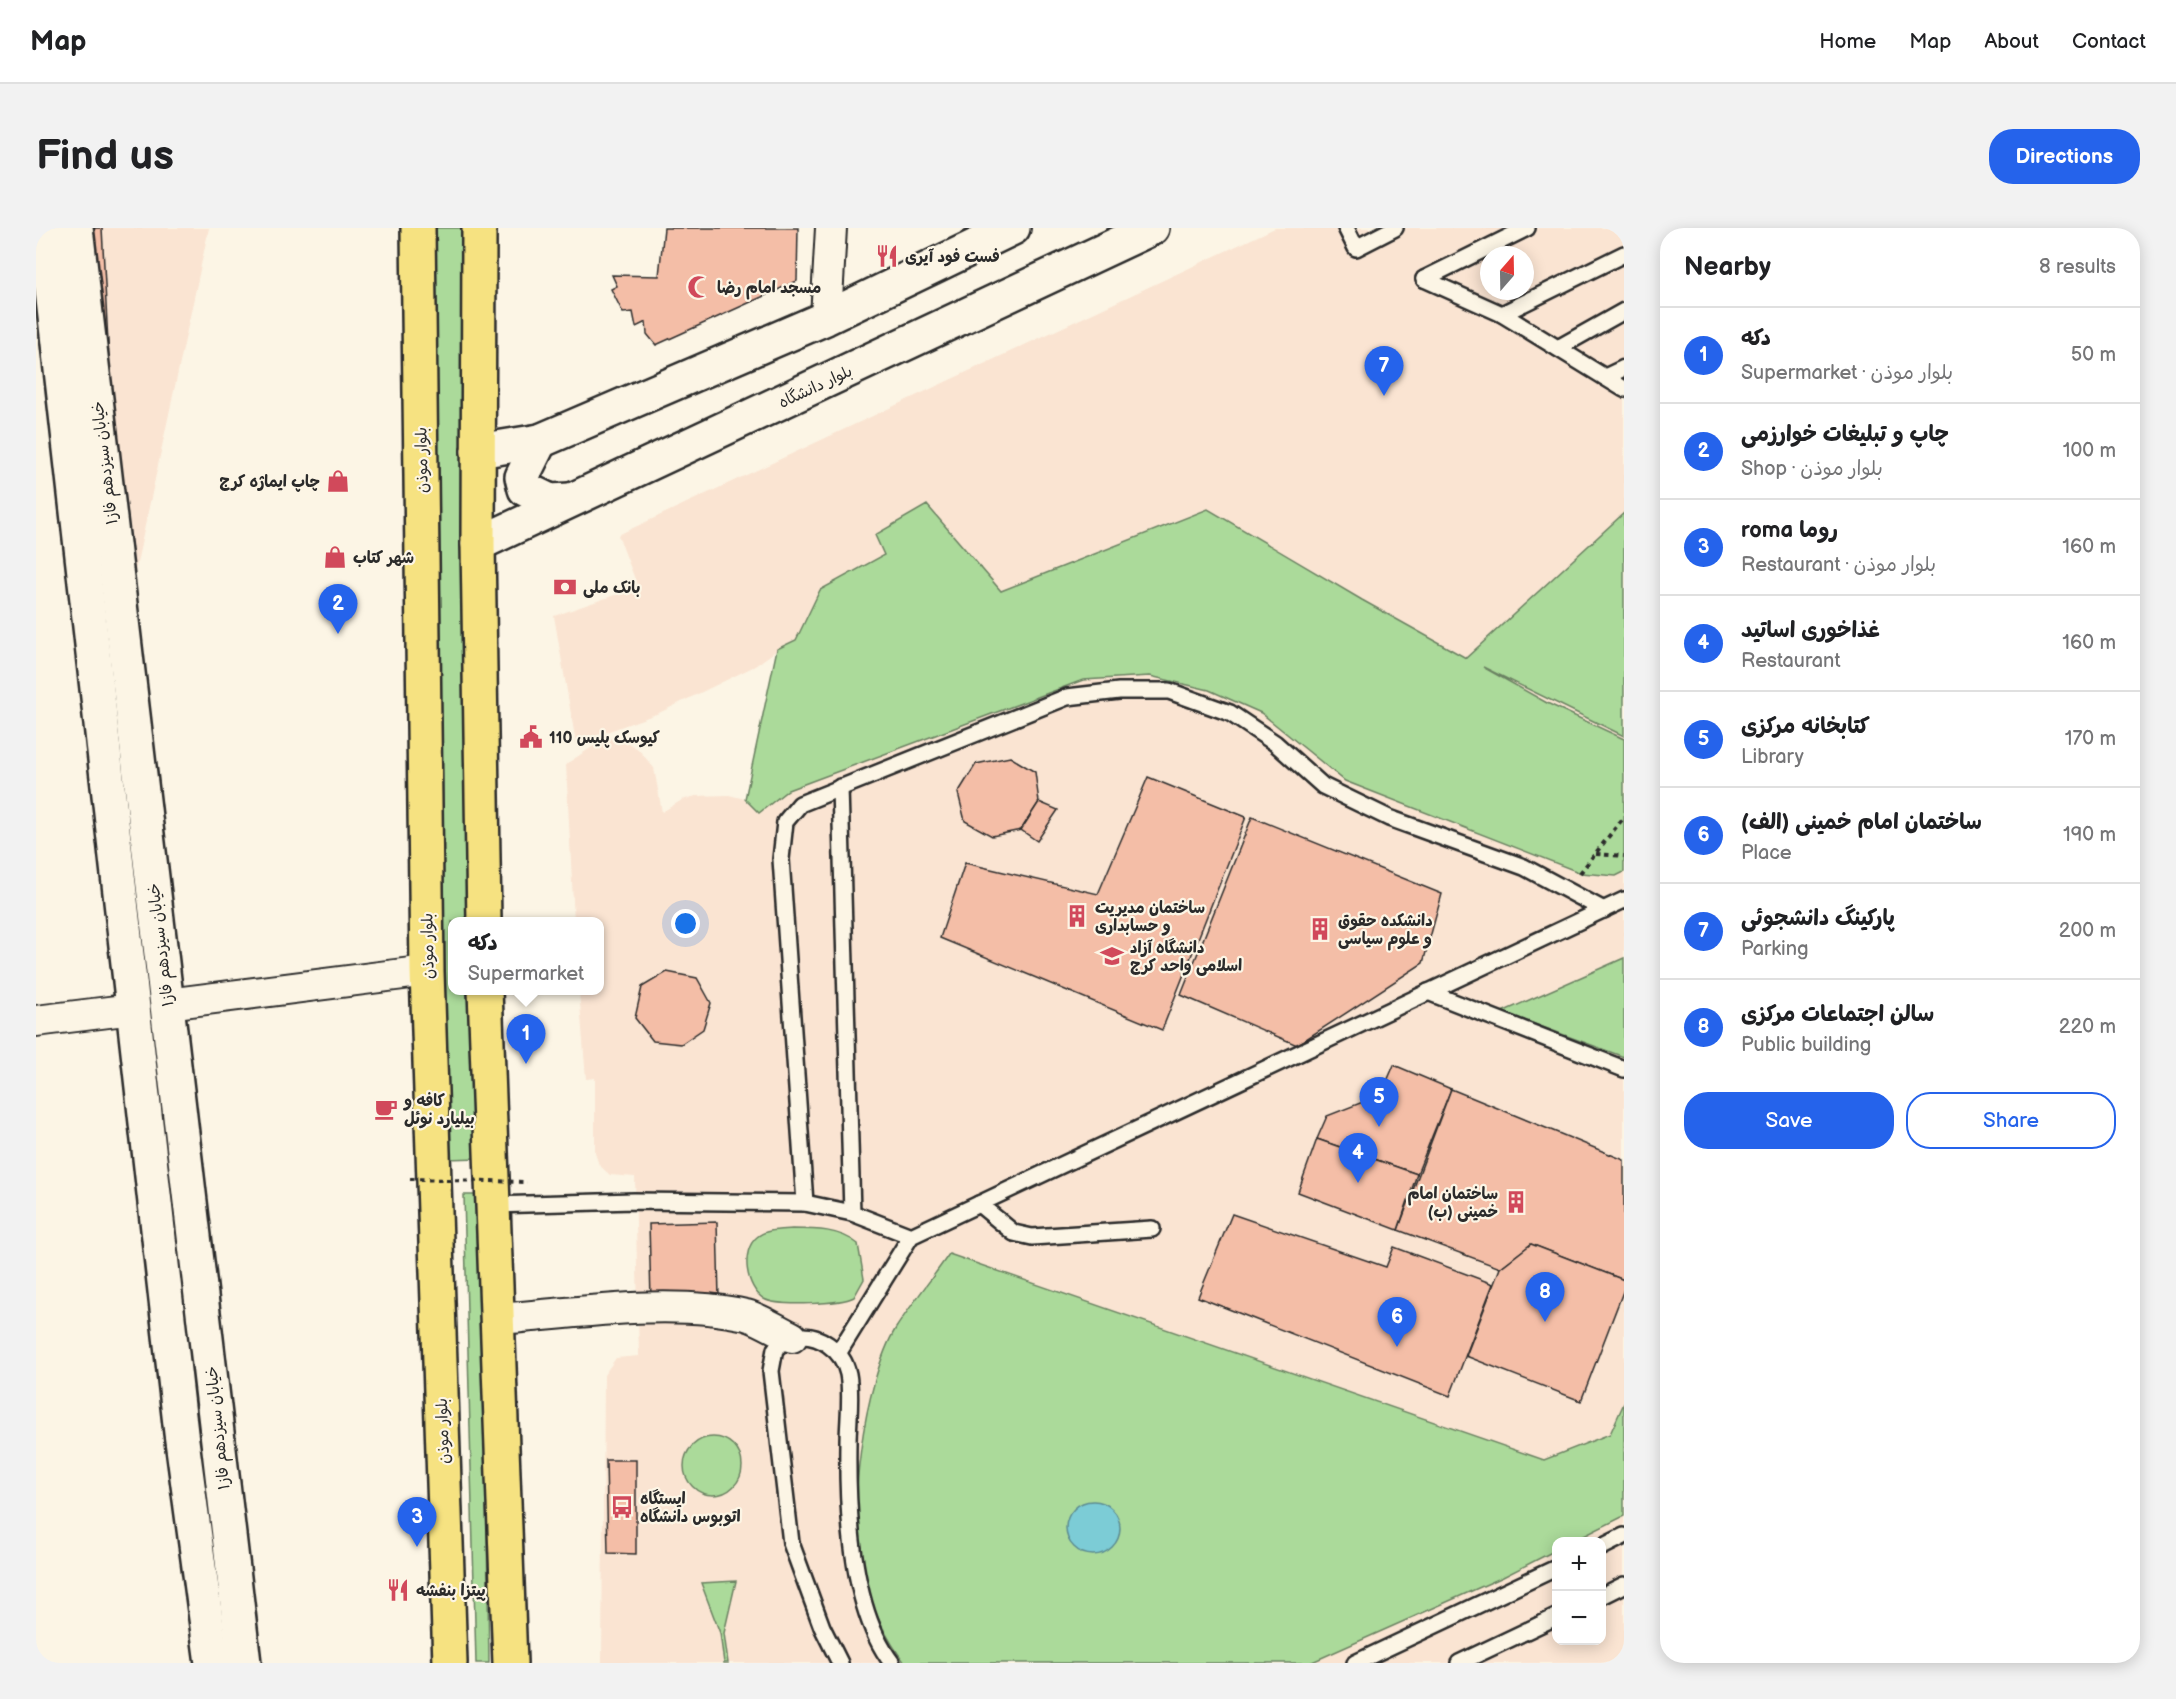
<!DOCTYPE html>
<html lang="en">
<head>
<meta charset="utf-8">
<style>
  body { margin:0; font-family:"Balsamiq Sans","Playpen Sans Arabic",sans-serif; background:#f2f2f2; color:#202124 }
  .controls { position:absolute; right:18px; bottom:18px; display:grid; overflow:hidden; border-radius:12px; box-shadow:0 3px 15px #0003 }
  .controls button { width:54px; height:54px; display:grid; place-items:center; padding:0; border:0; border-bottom:2px solid #e0e0e0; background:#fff; color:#202124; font:30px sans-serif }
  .compass { position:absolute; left:1444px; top:18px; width:54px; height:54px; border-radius:50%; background:#fff; box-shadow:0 3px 15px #0003; rotate:20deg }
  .you { position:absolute; left:650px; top:696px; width:21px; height:21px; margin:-15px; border:4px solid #fff; border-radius:50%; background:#1a73e8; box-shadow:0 0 0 9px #1a73e833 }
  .badge { display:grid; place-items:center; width:39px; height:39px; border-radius:50%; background:#2563eb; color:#fff; font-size:20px; font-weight:700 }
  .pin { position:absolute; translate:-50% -50px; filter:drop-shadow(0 2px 3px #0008) }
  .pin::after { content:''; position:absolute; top:32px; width:21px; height:18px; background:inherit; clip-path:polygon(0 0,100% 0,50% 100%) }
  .popup { position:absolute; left:412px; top:689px; width:156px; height:78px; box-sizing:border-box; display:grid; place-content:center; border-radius:12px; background:#fff; filter:drop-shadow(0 2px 4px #0005); font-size:20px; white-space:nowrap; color:#757577 }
  .popup b { font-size:22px; color:#202124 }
  .popup::after { content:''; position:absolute; left:50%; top:100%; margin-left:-12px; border:12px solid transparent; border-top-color:#fff }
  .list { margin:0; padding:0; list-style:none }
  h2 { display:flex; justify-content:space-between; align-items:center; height:78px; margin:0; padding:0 24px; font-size:26px }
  h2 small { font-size:20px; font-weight:400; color:#757577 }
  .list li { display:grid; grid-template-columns:39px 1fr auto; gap:18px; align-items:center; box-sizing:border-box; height:96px; padding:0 24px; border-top:2px solid #e0e0e0 }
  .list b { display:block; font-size:22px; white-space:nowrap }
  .list p { margin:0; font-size:20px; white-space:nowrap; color:#757577 }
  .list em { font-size:20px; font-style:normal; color:#757577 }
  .actions { display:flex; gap:12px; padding:18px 24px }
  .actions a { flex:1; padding:14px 0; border:2px solid #2563eb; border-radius:24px; text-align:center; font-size:21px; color:#2563eb }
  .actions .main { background:#2563eb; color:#fff }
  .map { position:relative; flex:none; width:1588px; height:1435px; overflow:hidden; border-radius:24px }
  header { display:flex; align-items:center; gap:36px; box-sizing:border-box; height:84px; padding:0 30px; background:#fff; border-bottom:2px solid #e0e0e0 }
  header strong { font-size:28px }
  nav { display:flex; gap:33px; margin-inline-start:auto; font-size:21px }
  .intro { display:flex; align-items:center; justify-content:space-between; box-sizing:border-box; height:144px; padding:0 36px }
  h1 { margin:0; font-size:42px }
  .button { padding:15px 27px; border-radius:24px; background:#2563eb; color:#fff; font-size:21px; font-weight:700 }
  main { display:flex; gap:36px; padding:0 36px }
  aside { flex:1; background:#fff; border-radius:24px; box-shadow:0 3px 15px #0003 }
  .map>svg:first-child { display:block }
</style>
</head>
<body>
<header>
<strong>Map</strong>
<nav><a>Home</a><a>Map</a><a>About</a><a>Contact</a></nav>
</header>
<div class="intro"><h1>Find us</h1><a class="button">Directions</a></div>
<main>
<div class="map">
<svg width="1588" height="1435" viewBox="0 0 1588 1435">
  <rect width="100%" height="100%" fill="#fcf5e5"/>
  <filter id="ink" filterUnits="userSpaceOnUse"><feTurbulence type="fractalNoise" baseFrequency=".0167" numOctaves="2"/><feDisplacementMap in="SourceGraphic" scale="12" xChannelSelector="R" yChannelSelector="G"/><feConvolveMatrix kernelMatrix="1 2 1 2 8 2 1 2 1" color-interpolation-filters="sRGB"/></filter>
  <g filter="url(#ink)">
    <!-- built -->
    <g fill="#fae4d2" fill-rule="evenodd">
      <path d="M56 0H173L87 400Z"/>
      <path d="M1239 0H1588V1435H566L568 1147 580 1130 603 1128 599 949 574 947 563 937 559 925V850L550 851 543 763 564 762V694L538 693 530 536 567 512 583 509 602 521 618 540 626 584 646 572 660 568 693 567 709 571 741 422 719 438 623 485 540 515 518 388 602 359 582 307ZM1453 27H1489V63H1453ZM1520 1314H1566V1412H1520Z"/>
    </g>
    <!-- green -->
    <g fill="#abda9a" stroke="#6b8262" stroke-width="1.5">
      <path d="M397 0H427L437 693 416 694V762L439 763 444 930 410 931Z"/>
      <path d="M891 277 965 363 1172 281 1326 372 1430 430 1588 285V508L1447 439 1511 475 1588 511V644L1580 648 1545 645 1309 553 1225 485 1173 462 1114 448 1047 452 752 562 723 585 709 571 741 421 760 412 784 362 848 327 839 307Z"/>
      <path d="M1588 730V829L1466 784Z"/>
      <path d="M428 967H446L453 1435H440Z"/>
      <path d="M756 1001C780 1001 804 1001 822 1016L828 1051 818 1069C805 1076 742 1079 728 1071 710 1060 704 1023 721 1009 730 1001 745 1002 756 1001Z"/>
      <path d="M913 1026 1508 1232 1574 1206 1588 1175V1288L1538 1313 1520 1314V1322L1467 1349 1274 1435H869C850 1411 835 1378 827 1349 809 1291 828 1152 860 1100 876 1075 896 1051 913 1026Z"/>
      <circle cx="677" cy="1238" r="29"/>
      <path d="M700 1353 688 1405 692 1435H688L684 1405 665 1355Z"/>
    </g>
    <!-- water -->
    <circle fill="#7cccd6" stroke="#5c8c92" stroke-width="1.5" cx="1057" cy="1300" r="27"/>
    <!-- building -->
    <g fill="#f4bea7" stroke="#2b2b2b" stroke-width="1.5">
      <path d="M56 0H66L87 400Z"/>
      <path d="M628 0H762L761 53 620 117 611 106 610 94 600 99 597 84 587 85 575 61 581 58 576 47 623 48Z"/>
      <path d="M974 529 999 544 1003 574 985 602 956 608 929 593 922 565 940 536Z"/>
      <path d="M1112 549 1210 589 1126 802 904 710 929 635 1062 666Z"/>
      <path d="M1003 574 1022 582 1001 613 985 602Z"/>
      <path d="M1216 589 1406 666 1387 735 1261 817 1145 767Z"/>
      <path d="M631 744 661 750 675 775 667 801 645 816 617 813 599 790 606 759Z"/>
      <path d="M1358 837 1415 861 1381 946 1281 911 1291 888 1345 867Z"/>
      <path d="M1415 861 1588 932V1052L1495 1016 1464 1040 1362 1002Z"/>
      <path d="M1281 911 1381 946 1362 1002 1262 964Z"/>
      <path d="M1196 986 1350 1039 1358 1019 1457 1056 1414 1168 1162 1069Z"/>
      <path d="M681 994 683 1069 615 1071 613 996Z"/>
      <path d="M1495 1016 1588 1052V1061L1545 1173 1430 1128 1464 1040Z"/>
      <path d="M570 1232H600V1326L572 1325Z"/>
    </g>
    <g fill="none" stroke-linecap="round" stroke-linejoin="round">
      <!-- service casing -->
      <g stroke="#2b2b2b" stroke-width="20">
        <g id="service">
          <path d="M1310 0 1320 20 1359 0"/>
          <path d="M1588 26 1466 86 1588 161"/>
          <path d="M1388 51 1491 0"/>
          <path d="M1388 51 1466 86"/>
          <path d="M1522 120 1588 83"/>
          <path d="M1569 149 1588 140"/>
          <path d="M804 559 816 985"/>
          <path d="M1392 764 1588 841"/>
          <path d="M769 975 745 631 749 594 764 576 1031 469 1083 463H1133L1194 485 1239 515 1287 558 1353 590 1488 639 1568 682"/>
          <path d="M943 976 978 1005 996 1009 1116 1001"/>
          <path d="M458 977 598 973 769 975 816 985 875 1008"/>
          <path d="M803 1124 875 1008 1588 672"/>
          <path d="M1566 1319 1588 1308"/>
          <path d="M1566 1368 1588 1357"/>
          <path d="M804 1435 786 1399 755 1315 735 1143 739 1121C744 1117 751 1110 758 1109 782 1104 807 1122 812 1146 816 1167 812 1193 812 1215 811 1280 815 1382 856 1435"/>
          <path d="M1319 1435 1520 1340"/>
          <path d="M1423 1435 1520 1389"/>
        </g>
      </g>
      <!-- minor casing -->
      <g stroke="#2b2b2b" stroke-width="34">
        <g id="minor">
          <path d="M790 90 795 0"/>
          <path d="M131 776 391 743"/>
          <path d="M0 793 97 781"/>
          <path d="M463 1091C538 1085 637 1070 710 1087 725 1091 741 1102 756 1109"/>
        </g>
      </g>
      <!-- tertiary casing -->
      <g stroke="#2b2b2b" stroke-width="38">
        <g id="tertiary">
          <path d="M504 213 486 249 489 261 514 273 534 272"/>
          <path d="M442 223 504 213 790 90 977 0"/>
          <path d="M442 316 1116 0"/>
        </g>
      </g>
      <!-- secondary casing -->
      <g stroke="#2b2b2b" stroke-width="38">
        <g id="secondary">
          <path d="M9 0 145 1205 176 1435"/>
          <path d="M40 0 208 1435"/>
        </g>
      </g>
      <!-- primary casing -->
      <g stroke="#2b2b2b" stroke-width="38">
        <g id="primary">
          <path d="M382 0 391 743 414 1435"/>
          <path d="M443 0 442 316 448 694"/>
          <path d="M449 762 474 1435"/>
        </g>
      </g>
      <!-- path -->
      <g stroke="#2b2b2b" stroke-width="4" stroke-dasharray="4.5 4.5" stroke-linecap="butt">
        <path d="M1560 626 1588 628"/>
        <path d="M1544 645 1588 589"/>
      </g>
      <!-- service -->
      <use href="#service" stroke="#fcf5e5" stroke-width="15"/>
      <!-- minor -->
      <use href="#minor" stroke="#fcf5e5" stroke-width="30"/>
      <!-- tertiary -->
      <use href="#tertiary" stroke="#fcf5e5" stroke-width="33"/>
      <!-- secondary -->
      <use href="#secondary" stroke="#fcf5e5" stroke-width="33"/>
      <!-- primary -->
      <use href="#primary" stroke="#f6e281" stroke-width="33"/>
      <!-- path-bridge -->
      <path stroke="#2b2b2b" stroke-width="4" stroke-dasharray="4.5 4.5" stroke-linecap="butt" d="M374 951 491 954"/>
    </g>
  </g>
  <!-- icons -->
  <defs>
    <g id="restaurant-bare" transform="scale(1.8)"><path d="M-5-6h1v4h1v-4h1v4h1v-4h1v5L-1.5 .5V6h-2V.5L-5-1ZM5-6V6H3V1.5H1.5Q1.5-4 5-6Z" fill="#d1495b" stroke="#fcf5e5" stroke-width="2.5" paint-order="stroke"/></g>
    <g id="mosque-bare" transform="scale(1.8)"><path d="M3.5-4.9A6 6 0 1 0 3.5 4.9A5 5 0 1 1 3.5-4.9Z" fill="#d1495b" stroke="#fcf5e5" stroke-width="2.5" paint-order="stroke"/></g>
    <g id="shop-bare" transform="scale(1.8)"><path d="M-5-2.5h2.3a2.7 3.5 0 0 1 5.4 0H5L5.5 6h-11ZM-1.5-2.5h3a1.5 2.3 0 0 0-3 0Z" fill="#d1495b" stroke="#fcf5e5" stroke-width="2.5" paint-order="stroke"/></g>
    <g id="bank-bare" transform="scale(1.8)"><path d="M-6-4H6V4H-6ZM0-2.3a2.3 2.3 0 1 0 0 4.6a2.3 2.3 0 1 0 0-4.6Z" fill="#d1495b" stroke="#fcf5e5" stroke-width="2.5" paint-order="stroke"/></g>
    <g id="civic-bare" transform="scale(1.8)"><path d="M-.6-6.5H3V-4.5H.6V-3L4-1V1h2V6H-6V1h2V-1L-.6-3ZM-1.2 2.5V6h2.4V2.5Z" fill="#d1495b" stroke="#fcf5e5" stroke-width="2.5" paint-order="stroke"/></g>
    <g id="building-bare" transform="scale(1.8)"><path d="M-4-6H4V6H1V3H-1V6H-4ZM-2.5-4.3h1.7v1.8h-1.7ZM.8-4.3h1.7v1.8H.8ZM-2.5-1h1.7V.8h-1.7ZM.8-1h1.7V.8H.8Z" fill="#d1495b" stroke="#fcf5e5" stroke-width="2.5" paint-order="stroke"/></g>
    <g id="university-bare" transform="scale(1.8)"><path d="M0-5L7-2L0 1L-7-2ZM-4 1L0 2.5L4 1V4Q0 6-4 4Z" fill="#d1495b" stroke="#fcf5e5" stroke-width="2.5" paint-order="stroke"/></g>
    <g id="cafe-bare" transform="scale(1.8)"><path d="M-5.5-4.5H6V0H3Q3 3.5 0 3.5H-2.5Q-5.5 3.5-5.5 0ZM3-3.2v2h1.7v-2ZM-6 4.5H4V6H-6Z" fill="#d1495b" stroke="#fcf5e5" stroke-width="2.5" paint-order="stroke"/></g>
    <g id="bus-bare" transform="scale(1.8)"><path d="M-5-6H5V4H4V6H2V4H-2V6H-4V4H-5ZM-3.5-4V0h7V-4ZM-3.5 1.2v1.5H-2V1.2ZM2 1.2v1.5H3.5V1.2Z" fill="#d1495b" stroke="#fcf5e5" stroke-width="2.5" paint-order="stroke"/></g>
  </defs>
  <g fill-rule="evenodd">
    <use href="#restaurant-bare" x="851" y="28"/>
    <use href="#mosque-bare" x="663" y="59"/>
    <use href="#shop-bare" x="302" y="253"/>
    <use href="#shop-bare" x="299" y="329"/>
    <use href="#bank-bare" x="529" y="359"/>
    <use href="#civic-bare" x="495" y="509"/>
    <use href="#building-bare" x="1041" y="688"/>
    <use href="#building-bare" x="1284" y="701"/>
    <use href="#university-bare" x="1076" y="728"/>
    <use href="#cafe-bare" x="350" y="881"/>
    <use href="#building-bare" x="1480" y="974"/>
    <use href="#bus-bare" x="586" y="1279"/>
    <use href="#restaurant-bare" x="362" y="1362"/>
  </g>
  <g text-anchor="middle" stroke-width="4.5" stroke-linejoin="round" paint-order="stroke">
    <!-- poi labels -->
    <g font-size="16" font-weight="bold" fill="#2b2b2b" stroke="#fcf5e5" text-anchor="start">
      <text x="869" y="34">فست فود آیری</text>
      <text x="681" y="65">مسجد امام رضا</text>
      <text x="284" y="259" text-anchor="end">چاپ ایماژه کرج</text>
      <text x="317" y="335">شهر کتاب</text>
      <text x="547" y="365">بانک ملی</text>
      <text x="513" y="515">کیوسک پلیس 110</text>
      <text x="1059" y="685">ساختمان مدیریت<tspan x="1059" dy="18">و حسابداری</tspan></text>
      <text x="1302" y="698">دانشکده حقوق<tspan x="1302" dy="18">و علوم سیاسی</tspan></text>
      <text x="1094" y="725">دانشگاه آزاد<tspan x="1094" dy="18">اسلامی واحد کرج</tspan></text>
      <text x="368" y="878">کافه و<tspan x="368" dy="18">بیلیارد نوئل</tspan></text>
      <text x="1462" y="971" text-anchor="end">ساختمان امام<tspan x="1462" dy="18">خمینی (ب)</tspan></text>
      <text x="604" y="1276">ایستگاه<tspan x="604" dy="18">اتوبوس دانشگاه</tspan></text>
      <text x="380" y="1368">پیتزا بنفشه</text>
    </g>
    <!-- street labels -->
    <g font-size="16" fill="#2b2b2b" stroke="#fcf5e5">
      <text transform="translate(779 158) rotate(-25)" y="6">بلوار دانشگاه</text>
      <text transform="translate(385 232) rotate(-91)" y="6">بلوار موذن</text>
      <text transform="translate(68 235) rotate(-97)" y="6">خیابان سیزدهم فاز۱</text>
      <text transform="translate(124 717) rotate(-97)" y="6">خیابان سیزدهم فاز۱</text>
      <text transform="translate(391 718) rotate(-91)" y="6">بلوار موذن</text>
      <text transform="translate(181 1200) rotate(-96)" y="6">خیابان سیزدهم فاز۱</text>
      <text transform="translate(406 1203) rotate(-92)" y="6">بلوار موذن</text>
    </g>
  </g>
</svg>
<div class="controls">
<button>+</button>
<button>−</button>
</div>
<svg class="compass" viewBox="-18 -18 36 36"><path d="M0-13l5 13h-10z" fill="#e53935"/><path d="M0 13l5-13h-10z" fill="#757577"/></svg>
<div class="you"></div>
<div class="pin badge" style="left:490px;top:836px">1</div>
<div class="popup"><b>دکه</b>Supermarket</div>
<div class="pin badge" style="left:302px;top:406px">2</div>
<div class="pin badge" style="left:381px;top:1319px">3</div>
<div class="pin badge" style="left:1322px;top:955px">4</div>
<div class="pin badge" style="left:1343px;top:899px">5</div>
<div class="pin badge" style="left:1361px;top:1119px">6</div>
<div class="pin badge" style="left:1348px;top:168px">7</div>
<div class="pin badge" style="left:1509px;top:1094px">8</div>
</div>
<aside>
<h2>Nearby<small>8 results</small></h2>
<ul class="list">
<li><span class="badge">1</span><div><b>دکه</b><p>Supermarket · بلوار موذن</p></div><em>50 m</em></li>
<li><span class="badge">2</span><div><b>چاپ و تبلیغات خوارزمی</b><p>Shop · بلوار موذن</p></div><em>100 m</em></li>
<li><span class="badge">3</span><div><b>roma روما</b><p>Restaurant · بلوار موذن</p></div><em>160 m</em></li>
<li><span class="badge">4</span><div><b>غذاخوری اساتید</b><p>Restaurant</p></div><em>160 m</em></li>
<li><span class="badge">5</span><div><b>کتابخانه مرکزی</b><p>Library</p></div><em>170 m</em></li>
<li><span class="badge">6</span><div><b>ساختمان امام خمینی (الف)</b><p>Place</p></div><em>190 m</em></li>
<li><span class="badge">7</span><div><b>پارکینگ دانشجوئی</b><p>Parking</p></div><em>200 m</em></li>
<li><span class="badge">8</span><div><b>سالن اجتماعات مرکزی</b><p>Public building</p></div><em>220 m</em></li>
</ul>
<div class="actions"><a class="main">Save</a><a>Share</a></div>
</aside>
</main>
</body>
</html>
